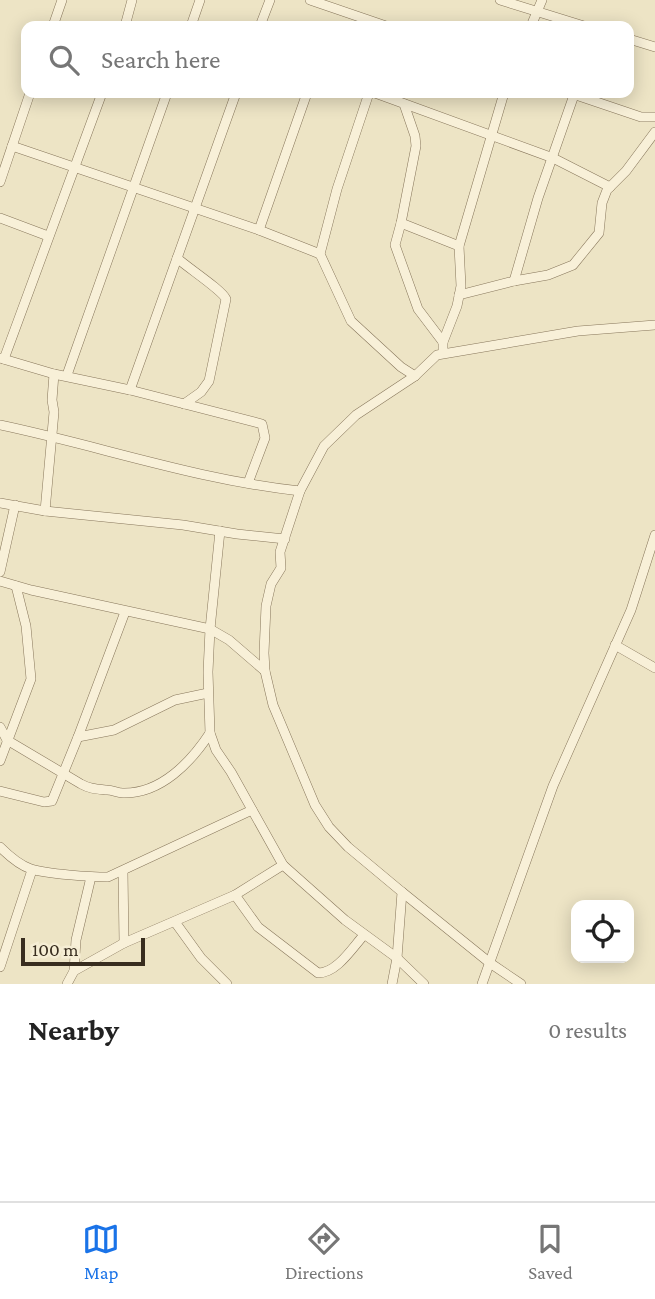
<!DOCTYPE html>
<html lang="en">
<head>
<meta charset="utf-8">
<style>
  body { margin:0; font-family:"Crimson Pro",serif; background:#f2f2f2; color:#222 }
  .controls { position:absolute; right:21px; bottom:21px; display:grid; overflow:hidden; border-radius:14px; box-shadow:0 4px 18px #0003 }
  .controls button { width:63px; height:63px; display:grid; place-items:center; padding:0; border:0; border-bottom:2px solid #e0e0e0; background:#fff; color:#222; font:35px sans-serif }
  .scale { position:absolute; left:21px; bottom:18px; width:124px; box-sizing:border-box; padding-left:7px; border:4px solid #382d1f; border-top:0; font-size:19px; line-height:24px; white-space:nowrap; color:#382d1f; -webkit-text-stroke:5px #f5edd4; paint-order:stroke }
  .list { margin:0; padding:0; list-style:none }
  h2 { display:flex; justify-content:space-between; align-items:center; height:91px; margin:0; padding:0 28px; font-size:30px }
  h2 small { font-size:23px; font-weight:400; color:#767676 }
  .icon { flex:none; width:38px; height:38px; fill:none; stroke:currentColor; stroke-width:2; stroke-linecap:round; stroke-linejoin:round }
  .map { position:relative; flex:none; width:655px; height:984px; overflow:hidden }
  .search { position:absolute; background:#fff; box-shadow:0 4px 18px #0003; left:21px; right:21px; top:21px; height:77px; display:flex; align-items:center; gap:18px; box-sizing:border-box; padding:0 24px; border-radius:14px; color:#767676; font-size:26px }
  .sheet { height:217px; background:#fff }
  nav { display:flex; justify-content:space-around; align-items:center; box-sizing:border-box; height:98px; border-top:2px solid #e0e0e0; background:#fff; font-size:19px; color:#767676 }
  nav a { display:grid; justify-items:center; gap:4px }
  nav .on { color:#1a73e8 }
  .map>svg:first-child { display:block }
</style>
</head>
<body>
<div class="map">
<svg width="655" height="984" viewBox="0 0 655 984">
  <rect width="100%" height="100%" fill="#ede4c5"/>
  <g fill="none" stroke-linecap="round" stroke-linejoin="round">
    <!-- minor casing -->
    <g stroke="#87765b" stroke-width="10">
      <g id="minor">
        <path d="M310 0 386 26"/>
        <path d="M500 0 584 26"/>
        <path d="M53 26 62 0"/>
        <path d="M125 26 132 0"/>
        <path d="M191 26 200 0"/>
        <path d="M260 26 270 0"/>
        <path d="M531 26 542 0"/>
        <path d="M629 39 655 47"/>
        <path d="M369 93 337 189 320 254 351 321 401 367 415 376"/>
        <path d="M375 93 553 158 610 187"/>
        <path d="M570 93 641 117H655"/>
        <path d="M404 104 415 136 416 146 401 223 395 245 418 309 443 342"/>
        <path d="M12 146 259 230 320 254"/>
        <path d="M0 182 30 93"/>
        <path d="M0 218 48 236"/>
        <path d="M401 223 459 246"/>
        <path d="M259 230 307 93"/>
        <path d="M177 258C188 268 222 290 226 299L209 381 201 392 184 404"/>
        <path d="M514 281 538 198 574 95"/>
        <path d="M459 295 514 281 548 275 573 265 599 233 602 203 607 190 626 171 655 132"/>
        <path d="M443 353V342L457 306 461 286 459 246 504 93"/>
        <path d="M0 358 54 374 130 390 262 424 265 438 248 483"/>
        <path d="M4 359 102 93"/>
        <path d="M67 375 167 93"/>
        <path d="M130 390 236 93"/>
        <path d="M0 425C100 446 198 480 300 491"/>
        <path d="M0 503 45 511 183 525 237 534 285 539"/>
        <path d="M45 511 54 412 52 400 54 374"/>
        <path d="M220 531 210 629 208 672 210 733 216 750 231 772 283 865 345 920 397 958 424 984"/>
        <path d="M0 572 15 505"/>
        <path d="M0 581 31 590 210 629 229 640 265 671"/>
        <path d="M615 645 655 668"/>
        <path d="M0 727 7 740 81 784C90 789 96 789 107 790 113 790 117 793 123 793 161 794 191 762 210 733"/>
        <path d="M78 737 125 612"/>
        <path d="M0 761 31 679 26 626 16 586"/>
        <path d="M0 791 44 802 52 801 78 737 114 730 175 700 208 693"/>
        <path d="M0 847C9 856 19 865 31 869 47 874 91 877 108 877L252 810"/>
        <path d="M123 871 124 943"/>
        <path d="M402 892 490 963 521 984"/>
        <path d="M235 895 258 927 318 973C337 973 352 948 364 935"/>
        <path d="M175 922 201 958 227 984"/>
        <path d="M0 967 32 870"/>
        <path d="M74 971 124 943 235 895 283 865"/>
        <path d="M67 984 74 971 76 940 91 877"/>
        <path d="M392 984 397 958 402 892 348 847 329 827 315 805 273 705 265 671 264 653 266 606 271 584 281 568 280 552 300 491 324 446 356 415 415 376 437 355 578 331 655 325"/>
        <path d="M482 984 553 786 631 610 655 535"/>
      </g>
    </g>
    <!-- minor -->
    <use href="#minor" stroke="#f8f0d8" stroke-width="9"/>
  </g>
</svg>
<div class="controls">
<button><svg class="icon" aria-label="locate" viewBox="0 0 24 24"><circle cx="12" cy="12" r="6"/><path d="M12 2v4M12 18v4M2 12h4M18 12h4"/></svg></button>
</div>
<div class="scale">100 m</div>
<div class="search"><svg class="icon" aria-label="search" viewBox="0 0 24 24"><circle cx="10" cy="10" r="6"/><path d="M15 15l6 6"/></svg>Search here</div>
</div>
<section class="sheet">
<h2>Nearby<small>0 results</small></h2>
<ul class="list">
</ul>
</section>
<nav>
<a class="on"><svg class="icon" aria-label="map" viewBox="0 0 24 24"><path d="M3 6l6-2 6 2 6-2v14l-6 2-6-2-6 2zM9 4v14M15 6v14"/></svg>Map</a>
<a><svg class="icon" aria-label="directions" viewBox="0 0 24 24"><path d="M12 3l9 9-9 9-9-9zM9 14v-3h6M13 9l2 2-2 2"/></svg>Directions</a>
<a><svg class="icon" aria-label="saved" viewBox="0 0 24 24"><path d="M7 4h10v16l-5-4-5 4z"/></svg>Saved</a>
</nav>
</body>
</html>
